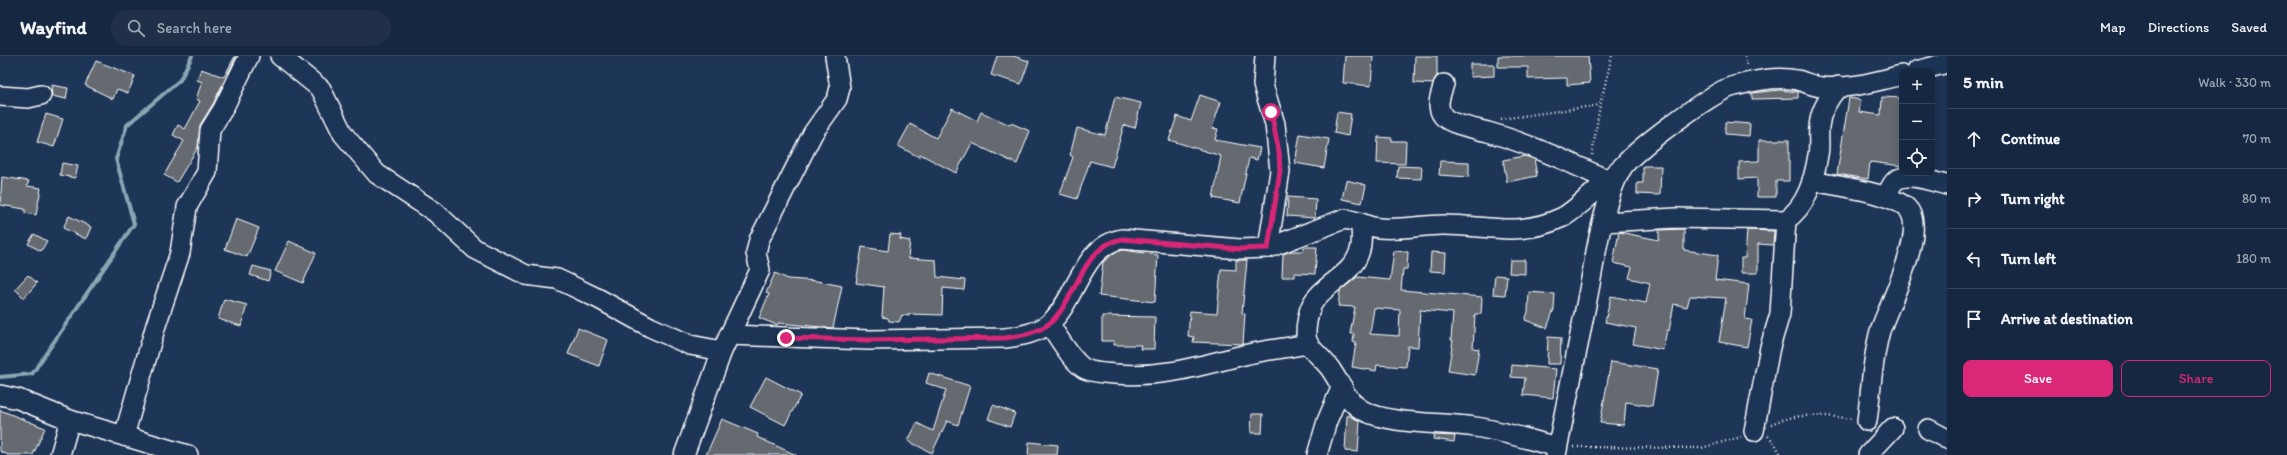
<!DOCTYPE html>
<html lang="en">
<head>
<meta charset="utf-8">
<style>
  body { margin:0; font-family:Itim,sans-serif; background:#1f3048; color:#f1f3f6 }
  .controls { position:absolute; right:12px; top:12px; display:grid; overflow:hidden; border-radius:8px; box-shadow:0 4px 16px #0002 }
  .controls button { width:36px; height:36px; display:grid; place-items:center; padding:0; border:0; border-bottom:1px solid #35445a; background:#162841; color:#f1f3f6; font:20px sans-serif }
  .stop { position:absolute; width:12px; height:12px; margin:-9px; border:3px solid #db2777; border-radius:50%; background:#fff }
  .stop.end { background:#db2777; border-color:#fff; box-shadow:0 1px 4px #0008 }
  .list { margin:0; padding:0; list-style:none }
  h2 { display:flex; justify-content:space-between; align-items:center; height:52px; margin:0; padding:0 16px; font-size:17px }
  h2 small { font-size:13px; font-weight:400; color:#9ea6b1 }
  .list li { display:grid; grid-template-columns:26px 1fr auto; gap:12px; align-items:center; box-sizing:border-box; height:60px; padding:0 16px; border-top:1px solid #35445a }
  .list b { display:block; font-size:15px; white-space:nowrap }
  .list em { font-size:13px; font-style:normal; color:#9ea6b1 }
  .actions { display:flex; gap:8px; padding:12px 16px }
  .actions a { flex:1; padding:9px 0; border:1px solid #db2777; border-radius:8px; text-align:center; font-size:14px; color:#db2777 }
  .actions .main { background:#db2777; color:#fff }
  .icon { flex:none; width:22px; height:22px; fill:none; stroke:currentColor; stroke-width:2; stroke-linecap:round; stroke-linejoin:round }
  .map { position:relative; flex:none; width:1947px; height:399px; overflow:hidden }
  header { display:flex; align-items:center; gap:24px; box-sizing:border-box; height:56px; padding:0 20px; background:#162841; border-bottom:1px solid #35445a }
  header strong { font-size:19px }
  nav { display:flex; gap:22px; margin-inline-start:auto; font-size:14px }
  .search { width:280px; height:36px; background:#1f3048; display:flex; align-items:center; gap:10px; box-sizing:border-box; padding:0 14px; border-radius:22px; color:#9ea6b1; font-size:15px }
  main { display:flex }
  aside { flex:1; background:#162841 }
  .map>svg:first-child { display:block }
</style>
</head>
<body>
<header>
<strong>Wayfind</strong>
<div class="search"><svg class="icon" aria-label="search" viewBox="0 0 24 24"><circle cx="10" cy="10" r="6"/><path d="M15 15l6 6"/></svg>Search here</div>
<nav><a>Map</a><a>Directions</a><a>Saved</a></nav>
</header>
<main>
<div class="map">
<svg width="1947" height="399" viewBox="0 0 1947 399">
  <rect width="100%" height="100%" fill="#1d3557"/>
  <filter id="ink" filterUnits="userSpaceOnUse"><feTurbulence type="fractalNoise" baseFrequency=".025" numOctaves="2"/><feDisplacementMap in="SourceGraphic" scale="8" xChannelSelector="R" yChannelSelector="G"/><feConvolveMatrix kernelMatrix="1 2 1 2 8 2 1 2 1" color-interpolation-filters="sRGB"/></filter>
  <g filter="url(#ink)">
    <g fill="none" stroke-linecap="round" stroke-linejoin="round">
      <!-- stream -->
      <path stroke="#8ba6b3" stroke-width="4" d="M0 321 32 318 134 168 116 103 127 69 180 24 192 0"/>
    </g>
    <!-- building -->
    <g fill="#656b70" stroke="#fff" fill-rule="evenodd">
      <path d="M235 0 236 1 213 48 200 69 198 91 177 126 164 119 184 85 173 79 178 69 185 73 200 45 196 43 202 26 197 24 201 13 224 21Z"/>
      <path d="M997 0H1013L1029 5 1021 28 991 19Z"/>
      <path d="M1345 0H1373L1371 30 1343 27Z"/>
      <path d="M1415 0H1437V20L1433 28 1414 27Z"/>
      <path d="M1498 0H1588L1590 27 1567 29V22L1528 23V11H1498Z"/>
      <path d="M96 5 135 20 128 37 117 33 113 43 85 29Z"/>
      <path d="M1470 8H1494V20L1470 21Z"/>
      <path d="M51 29 68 32 66 43 52 40Z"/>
      <path d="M1780 34 1798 36V42L1752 43V37Z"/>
      <path d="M1200 39 1221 46 1212 72 1218 73 1215 84 1260 92 1257 104 1249 102 1240 147 1213 142 1221 100 1169 84 1177 60 1191 65Z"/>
      <path d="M1115 41 1141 47 1135 72 1124 69 1112 111 1090 105 1077 143 1060 138 1073 101 1070 99 1077 72 1105 79Z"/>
      <path d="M1882 41 1902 42V110L1870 106 1868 123 1837 118 1849 42 1861 44 1859 56 1881 59Z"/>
      <path d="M952 52 977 65 981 56 1010 69 1011 67 1030 75 1017 108 972 87 956 117 920 98 919 101 898 90 910 68 936 82Z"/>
      <path d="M1337 56 1351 58 1348 80 1334 77Z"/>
      <path d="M46 58 63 63 54 91 37 86Z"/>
      <path d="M1725 66 1750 68 1749 80 1725 78Z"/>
      <path d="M1300 78 1329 83 1324 112 1295 107Z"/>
      <path d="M1378 81 1392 82V85H1406L1405 108 1377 107Z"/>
      <path d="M1759 84H1789V125H1776V141H1757V122L1739 123V106L1759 105Z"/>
      <path d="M1525 100 1534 103 1537 120 1507 126 1503 104Z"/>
      <path d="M1440 105 1469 106V121L1439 119Z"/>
      <path d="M62 107 78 110 75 122 60 119Z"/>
      <path d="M1398 110 1422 111 1421 123 1397 122Z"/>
      <path d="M1643 110H1661L1660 139 1637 138V127H1643Z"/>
      <path d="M2 121 29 125 27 130 41 132 36 159 25 157V153L0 149Z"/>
      <path d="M1346 124 1366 129 1362 147 1342 143Z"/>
      <path d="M1288 141 1316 143 1315 162 1287 160Z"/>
      <path d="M69 160 91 171 86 183 63 172Z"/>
      <path d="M236 163 259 172 247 201 225 193Z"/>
      <path d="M1684 173V194L1718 199 1715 224 1749 228 1745 263 1752 264 1747 291 1719 286 1726 242 1690 240 1687 251 1674 248 1669 275 1667 274 1663 294 1633 288 1636 272 1605 266 1611 240 1646 247 1650 227 1629 222 1632 211 1613 207 1619 176 1659 184V174Z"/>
      <path d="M1747 174 1774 175 1773 189 1758 188V217H1741V202H1745Z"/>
      <path d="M34 178 47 185 41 195 28 188Z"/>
      <path d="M890 178 901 179 900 183 910 185 908 202 936 204 937 221 965 224 964 234 943 232 942 259 909 258V260L902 259 899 266 889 265 888 262 882 261 884 231 856 227 862 191 888 195Z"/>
      <path d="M289 185 316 197 303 227 275 215Z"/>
      <path d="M1304 191H1317L1315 218 1295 217V221H1282L1283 198 1291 195H1303Z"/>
      <path d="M1123 194 1158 199 1155 246 1099 240 1103 206 1114 197Z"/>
      <path d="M1394 195 1408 196 1407 213H1403L1401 234 1482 241 1481 258H1475L1473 292 1479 293 1475 319 1448 315 1453 284H1451L1453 257 1420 254 1418 291 1408 290 1406 311 1377 309 1376 315 1352 311 1356 287 1353 286 1354 278H1350L1355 251 1338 250 1340 235 1357 221 1390 224ZM1374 252 1400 254 1399 280 1370 278Z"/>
      <path d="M1431 196 1446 197 1445 216 1430 215Z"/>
      <path d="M1236 204H1247L1242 257 1245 258 1243 288 1193 286 1194 281 1188 280 1190 255 1217 257 1221 213 1236 214Z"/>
      <path d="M1510 204H1525V218L1509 217Z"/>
      <path d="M253 210 271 215 268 225 250 219Z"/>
      <path d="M775 217 788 223 817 225 842 230 833 272 778 267 777 269 759 262 769 238 766 237Z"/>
      <path d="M28 219 37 227 24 242 15 233Z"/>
      <path d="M1495 219 1507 220 1505 239 1493 238Z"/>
      <path d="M1529 236 1555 238 1554 253 1547 272 1525 264 1528 256Z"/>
      <path d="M224 243 247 249 241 270 218 263Z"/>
      <path d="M1102 260 1155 261 1154 293H1140L1141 289H1114V285H1102Z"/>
      <path d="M578 272 608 284 599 310 568 298Z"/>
      <path d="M1548 281 1561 282 1560 308H1547Z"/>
      <path d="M1611 306 1658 313 1652 350 1626 346 1624 369 1600 367Z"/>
      <path d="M1512 309 1556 313 1553 342 1523 339 1525 322 1511 321Z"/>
      <path d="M929 317 970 330 958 369 947 365 932 397 908 385 917 367 933 375 946 334 926 327Z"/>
      <path d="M766 321 801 339 785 369 750 351Z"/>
      <path d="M993 349 1015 357 1010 371 988 363Z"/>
      <path d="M0 354 45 372 33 399H8L0 395Z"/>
      <path d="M1252 358H1263L1262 377H1251Z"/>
      <path d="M1347 359 1360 365 1358 396 1345 395Z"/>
      <path d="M722 363 758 378 757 381 796 399H706Z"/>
      <path d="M1434 379 1455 380 1454 386 1433 383Z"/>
      <path d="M1029 386 1058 389 1057 399H1028Z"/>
    </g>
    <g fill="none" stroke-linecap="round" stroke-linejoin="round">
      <!-- minor casing -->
      <g stroke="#fff" stroke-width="22">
        <g id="minor">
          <path d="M280 0 321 33 343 78 377 118 435 156 475 193 526 219 557 223 570 229 599 243 650 271 690 289 722 295"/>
          <path d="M1265 0 1263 29 1275 68 1280 115 1268 192"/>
          <path d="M1917 15 1947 7"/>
          <path d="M1444 28C1441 38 1435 50 1443 60 1449 68 1477 73 1488 76 1530 88 1568 105 1607 124"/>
          <path d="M0 40 28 42 41 39"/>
          <path d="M1812 125C1836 130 1890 136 1907 152 1929 173 1888 250 1880 275 1872 304 1871 335 1867 365"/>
          <path d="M1886 141C1889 135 1891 128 1896 124 1909 116 1933 126 1947 129"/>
          <path d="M1603 166 1676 162 1786 164C1807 150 1814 123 1818 99 1820 90 1818 80 1819 71 1820 56 1829 41 1839 30"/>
          <path d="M1361 167C1361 176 1363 188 1359 197 1351 222 1315 231 1309 256 1301 292 1309 287 1329 311 1339 324 1346 345 1362 354 1389 369 1443 366 1475 371 1503 375 1530 384 1557 391"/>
          <path d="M1049 268C1058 280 1072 306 1085 313 1094 317 1105 317 1115 318 1164 322 1198 310 1244 299 1265 294 1287 292 1307 288"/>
          <path d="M729 279 869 284 1005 282C1020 280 1039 277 1051 266 1077 242 1082 190 1122 183L1240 193 1268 192 1344 163C1357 164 1367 171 1379 172 1401 174 1422 169 1443 169 1488 169 1519 182 1563 161 1578 153 1608 123 1623 110"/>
          <path d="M0 339 18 343 70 364 188 399"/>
          <path d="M1928 373 1947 383"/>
          <path d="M1754 375 1770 291 1780 258 1786 164"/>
          <path d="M124 380 156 269 180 197 187 151 207 116 210 74 223 53 249 0"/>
          <path d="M60 399 70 364"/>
          <path d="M684 399 722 295 760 214 756 197 759 184 813 77 837 43 840 32 835 0"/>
          <path d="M1317 399 1327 365 1342 330"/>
          <path d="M1556 399C1566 347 1577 296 1587 244 1595 205 1602 146 1622 112 1631 96 1713 36 1731 31 1753 25 1775 20 1797 24 1805 26 1813 30 1821 31 1847 34 1877 25 1902 19"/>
          <path d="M1868 399 1893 372"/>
        </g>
      </g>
      <!-- path -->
      <g stroke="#fff" stroke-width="2.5" stroke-dasharray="1 3" stroke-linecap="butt">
        <path d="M1745 0 1747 12"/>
        <path d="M1501 63 1600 49"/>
        <path d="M1592 99 1600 49 1612 0"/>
        <path d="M1771 368C1799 356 1823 359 1852 363"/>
        <path d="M1768 380 1774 386 1781 399"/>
        <path d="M1574 391 1701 392 1741 381"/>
      </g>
      <!-- minor -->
      <use href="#minor" stroke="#1d3557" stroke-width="19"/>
    </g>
  </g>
  <g fill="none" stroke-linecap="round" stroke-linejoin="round" filter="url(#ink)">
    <!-- route -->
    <path stroke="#db2777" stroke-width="5" d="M786 282 869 284 1005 282C1020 280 1039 277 1051 266 1077 242 1082 190 1122 183L1240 193 1268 192 1280 115 1279 96 1271 56"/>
  </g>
</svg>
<div class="controls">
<button>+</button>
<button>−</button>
<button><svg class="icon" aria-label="locate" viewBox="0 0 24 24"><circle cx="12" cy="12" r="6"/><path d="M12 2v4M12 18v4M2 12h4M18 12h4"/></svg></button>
</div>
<div class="stop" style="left:1271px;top:56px"></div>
<div class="stop end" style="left:786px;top:282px"></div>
</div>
<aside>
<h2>5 min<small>Walk · 330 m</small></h2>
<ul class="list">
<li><svg class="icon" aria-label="ahead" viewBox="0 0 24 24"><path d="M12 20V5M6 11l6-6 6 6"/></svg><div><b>Continue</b></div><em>70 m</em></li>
<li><svg class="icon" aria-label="right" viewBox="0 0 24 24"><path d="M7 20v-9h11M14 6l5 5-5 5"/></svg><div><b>Turn right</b></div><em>80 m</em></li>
<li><svg class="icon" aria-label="left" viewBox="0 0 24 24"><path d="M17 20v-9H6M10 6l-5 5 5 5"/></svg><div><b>Turn left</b></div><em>180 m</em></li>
<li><svg class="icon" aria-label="arrive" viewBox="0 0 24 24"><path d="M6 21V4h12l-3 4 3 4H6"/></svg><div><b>Arrive at destination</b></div></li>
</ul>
<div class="actions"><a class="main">Save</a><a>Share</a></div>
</aside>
</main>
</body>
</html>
